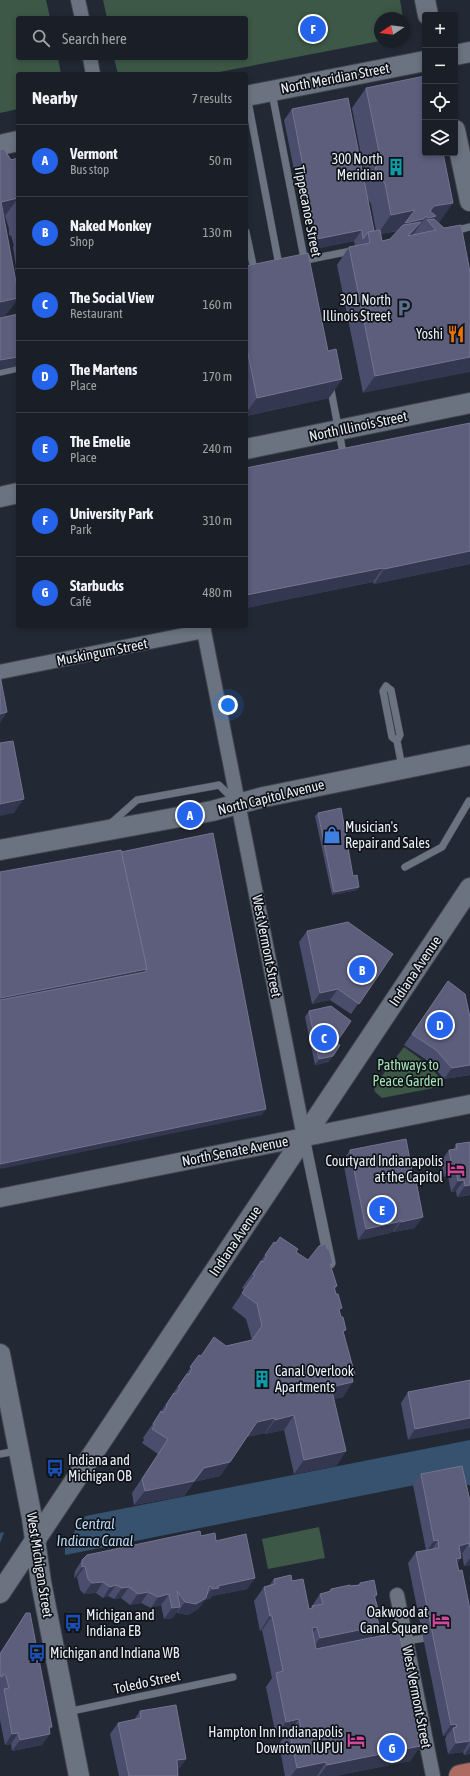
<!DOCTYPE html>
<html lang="en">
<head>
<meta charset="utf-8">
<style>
  body { margin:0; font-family:"Asap Condensed",sans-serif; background:#23272f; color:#f1f3f6 }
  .controls { position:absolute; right:12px; top:12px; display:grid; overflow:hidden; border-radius:4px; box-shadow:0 2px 6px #0003 }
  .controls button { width:36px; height:36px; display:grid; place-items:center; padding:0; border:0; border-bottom:1px solid #383d44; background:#1a1f27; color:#f1f3f6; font:20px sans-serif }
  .compass { position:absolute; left:374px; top:12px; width:36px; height:36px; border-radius:50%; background:#1a1f27; box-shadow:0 2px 6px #0003; rotate:257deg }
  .you { position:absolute; left:228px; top:705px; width:14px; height:14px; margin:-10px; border:3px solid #fff; border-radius:50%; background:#1a73e8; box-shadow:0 0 0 6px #1a73e833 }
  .badge { display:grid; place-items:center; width:26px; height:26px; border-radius:50%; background:#2563eb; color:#fff; font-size:13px; font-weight:700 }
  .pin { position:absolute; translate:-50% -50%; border:2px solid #fff; box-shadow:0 1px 4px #0006 }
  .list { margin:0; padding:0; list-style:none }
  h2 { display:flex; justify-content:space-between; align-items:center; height:52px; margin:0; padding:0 16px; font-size:17px }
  h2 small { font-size:13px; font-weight:400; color:#9fa2a7 }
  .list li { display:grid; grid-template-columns:26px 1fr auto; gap:12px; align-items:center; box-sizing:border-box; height:72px; padding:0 16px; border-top:1px solid #383d44 }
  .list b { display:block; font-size:15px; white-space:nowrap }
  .list p { margin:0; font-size:13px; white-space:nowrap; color:#9fa2a7 }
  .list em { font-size:13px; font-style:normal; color:#9fa2a7 }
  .icon { flex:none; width:22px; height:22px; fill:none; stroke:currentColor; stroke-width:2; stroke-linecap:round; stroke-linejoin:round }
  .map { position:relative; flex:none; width:470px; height:1776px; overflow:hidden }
  .search { position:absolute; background:#1a1f27; box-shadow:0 2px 6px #0003; left:16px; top:16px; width:232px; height:44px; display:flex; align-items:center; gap:10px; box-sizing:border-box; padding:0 14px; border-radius:4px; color:#9fa2a7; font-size:15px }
  .panel { position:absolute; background:#1a1f27; box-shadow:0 2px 6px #0003; left:16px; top:72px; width:232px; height:556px; border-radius:4px }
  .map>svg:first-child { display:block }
</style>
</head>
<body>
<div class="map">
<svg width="470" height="1776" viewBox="0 0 470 1776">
  <rect width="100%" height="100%" fill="#222934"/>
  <!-- green -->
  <g fill="#3d5846">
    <path d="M0 0H46L50 18H18V58H58L61 74H18V109L0 113Z"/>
    <path d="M103 0H400L403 18H380V41L209 74H118L114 58H246V18H107Z"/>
    <path d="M404 1047C419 1058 437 1069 444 1086L382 1098 375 1092 374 1086Z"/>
    <path d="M319 1527 325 1558 268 1569 262 1539Z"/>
  </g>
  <!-- water -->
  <path fill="#36526e" d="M470 1440V1486L455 1477 0 1568V1533Z"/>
  <!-- pier -->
  <path fill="#222934" d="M87 1514 65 1545V1558L0 1570V1543L5 1530Z"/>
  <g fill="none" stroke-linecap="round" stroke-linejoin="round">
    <!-- service casing -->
    <g stroke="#414750" stroke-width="8">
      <g id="service">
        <path d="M272 93 305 263"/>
        <path d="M247 96 279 265"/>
        <path d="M454 231 470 227"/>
        <path d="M246 232 254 270"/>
        <path d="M301 261 356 250"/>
        <path d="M0 372 18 368"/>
        <path d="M330 385 344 458"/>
        <path d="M397 741 392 737 383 691 386 686 391 690 400 735 397 741 402 767"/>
        <path d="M110 824 137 800 214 786 219 785 236 802"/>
        <path d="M405 867 442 847 469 801"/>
        <path d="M0 1454 17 1451"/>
        <path d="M406 1641 431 1637"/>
        <path d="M67 1712 233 1677"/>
      </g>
    </g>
    <!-- pedestrian casing -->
    <g stroke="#414750" stroke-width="12">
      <path id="pedestrian" d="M304 1137 330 1263"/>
    </g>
    <!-- minor casing -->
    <g stroke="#414750" stroke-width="16">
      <g id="minor">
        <path d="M78 0 82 18"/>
        <path d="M90 58 93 74"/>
        <path d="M203 626 304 1137"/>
        <path d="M0 672 204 631"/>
        <path d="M397 1595 433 1776"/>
      </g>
    </g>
    <!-- tertiary casing -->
    <g stroke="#414750" stroke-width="20">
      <path id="tertiary" d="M0 1198 470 1104"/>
    </g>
    <!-- secondary casing -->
    <g stroke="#414750" stroke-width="22">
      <g id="secondary">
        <path d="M425 0 428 15"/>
        <path d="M455 55 470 52"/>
        <path d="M246 96 425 61"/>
        <path d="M455 130 470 201"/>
        <path d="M0 145 18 141"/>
        <path d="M246 449 470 403"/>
        <path d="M0 497 18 493"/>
        <path d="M0 850 212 811 264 797 470 755"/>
        <path d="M0 1354 32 1518 41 1582 79 1776"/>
        <path d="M0 1593 470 888"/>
      </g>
    </g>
    <!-- primary casing -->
    <g stroke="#414750" stroke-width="24">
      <path id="primary" d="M460 1776 470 1774"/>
    </g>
    <!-- service -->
    <use href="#service" stroke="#6b7380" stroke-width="7"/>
    <!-- pedestrian -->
    <use href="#pedestrian" stroke="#6b7380" stroke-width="11"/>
    <!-- minor -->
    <use href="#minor" stroke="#6b7380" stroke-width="14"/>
    <!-- tertiary -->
    <use href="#tertiary" stroke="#6b7380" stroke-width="18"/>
    <!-- secondary -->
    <use href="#secondary" stroke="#6b7380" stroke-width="20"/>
    <!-- primary -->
    <use href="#primary" stroke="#ae6b62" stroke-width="22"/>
  </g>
  <!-- wall -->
  <g fill="#4b4d6d" fill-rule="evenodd">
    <path d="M366 88 438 223 470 272 363 393 337 265 349 247 355 246 354 241 310 250 284 120 292 109 365 183 366 181 352 108ZM368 199 371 204 376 231H374ZM398 231 390 239 382 241 381 234Z"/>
    <path d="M0 150 11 160 18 158V275L15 269 16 267 13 247 14 245 11 236 9 235V229L5 216H3L6 315 0 317Z"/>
    <path d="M246 266 328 351 342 379 329 398 246 416Z"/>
    <path d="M246 468 470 564 374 584 373 582 246 608Z"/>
    <path d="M318 813 359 887 357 890 332 895 315 816Z"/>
    <path d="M307 931 393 954 351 1014 330 1000 312 1004 299 942Z"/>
    <path d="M448 981 470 1017V1075L444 1079 428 1061 404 1045Z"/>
    <path d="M309 1011 329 1062 315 1065 305 1017Z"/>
    <path d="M456 1144 470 1195 457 1197 456 1191 451 1192 448 1176 444 1177 441 1161 449 1150H453Z"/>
    <path d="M350 1150 415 1228 393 1232V1231L390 1233 358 1240 343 1161Z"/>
    <path d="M274 1242 296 1252 308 1260 331 1266 337 1286 335 1289 353 1378 343 1397 334 1399 346 1451 336 1466 294 1474 284 1430 265 1434V1433L247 1437 220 1476 194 1482 184 1496 134 1505 132 1493 158 1454 142 1443 144 1440 143 1438 199 1355 201 1356 226 1346 252 1340 246 1319 232 1308 244 1290 242 1288Z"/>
    <path d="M470 1380 408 1440 401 1403 408 1392Z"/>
    <path d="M421 1474 470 1501V1565L464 1566 462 1554H461V1558L457 1564 470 1609V1754L464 1755 463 1752 448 1754 445 1739 447 1735 443 1736 408 1563 416 1552 426 1550 413 1485Z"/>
    <path d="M201 1536 216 1541 255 1578 247 1589 212 1596 211 1598 205 1600 198 1609 188 1615 177 1613 176 1612 173 1618 164 1619 161 1605 151 1608 141 1603 130 1605 121 1598 114 1599 108 1596 103 1598 96 1593 84 1594 80 1590 77 1577 74 1578 75 1571 82 1560Z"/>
    <path d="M274 1579 292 1581 309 1609H310L320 1594 328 1592 331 1589 358 1585 360 1583 377 1595 375 1598 379 1626 371 1637 416 1728 420 1746 410 1761 335 1776H285L279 1744 286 1734 276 1736 266 1687 272 1678 262 1630 260 1631 254 1601 264 1587 269 1586Z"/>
    <path d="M26 1613 52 1727 49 1731 42 1745 12 1751 11 1744 5 1745 0 1720V1653Z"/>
    <path d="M140 1711 186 1759 178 1770V1776H119L110 1734 118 1723 134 1720Z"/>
  </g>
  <!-- shaded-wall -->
  <g fill="#333750">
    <path d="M18 198 5 216 0 217 1 202Z"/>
    <path d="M453 203 439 223 431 224 427 220 429 218 426 216 434 206Z"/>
    <path d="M415 210 426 216 412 236 391 243 400 230 377 235 391 215Z"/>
    <path d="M362 230 354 241 310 250 317 239Z"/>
    <path d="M18 298V299L6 315 0 317V302Z"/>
    <path d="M18 357V366L0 370V360Z"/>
    <path d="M470 357V372L363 393 375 376Z"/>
    <path d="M342 379 329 398 246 416V413L257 398Z"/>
    <path d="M470 551V564L374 584 384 569Z"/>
    <path d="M383 568 373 582 246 608V595Z"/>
    <path d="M7 712 0 723V714Z"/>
    <path d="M24 799 14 813 0 816V804Z"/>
    <path d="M359 887 357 890 332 895 334 892Z"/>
    <path d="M147 969 141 978 0 1005V998Z"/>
    <path d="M338 989 330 1000 312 1004 320 993Z"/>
    <path d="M333 1056 329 1062 315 1065 319 1059Z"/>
    <path d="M470 1065V1075L444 1079 452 1068Z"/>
    <path d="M266 1109 262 1115 0 1169V1164Z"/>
    <path d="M455 1165 448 1176 444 1177 452 1166Z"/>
    <path d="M464 1180 456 1191 451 1192 458 1181Z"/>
    <path d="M470 1185V1195L457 1197 465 1186Z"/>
    <path d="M423 1217 415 1228 393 1232 401 1222Z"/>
    <path d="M401 1220 393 1231 390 1233 358 1240 366 1229Z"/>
    <path d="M355 1375 349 1383 353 1382 343 1397 321 1402 331 1387 352 1376Z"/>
    <path d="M294 1415 284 1430 265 1434 275 1420Z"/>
    <path d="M275 1418 265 1433 247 1437 257 1422Z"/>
    <path d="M470 1418V1428L408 1440 415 1429Z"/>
    <path d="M346 1451 336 1466 294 1474 304 1460Z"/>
    <path d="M230 1462 220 1476 194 1482 184 1496 134 1505 145 1491 204 1468Z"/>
    <path d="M438 1540 431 1551 426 1552 434 1541Z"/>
    <path d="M469 1543 462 1554 451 1556 459 1546Z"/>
    <path d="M461 1558 454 1568 456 1559Z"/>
    <path d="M470 1558V1565L464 1566Z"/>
    <path d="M85 1566 77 1577 74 1578 82 1567Z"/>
    <path d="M255 1578 247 1589 212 1596 211 1598 205 1600 198 1609 188 1615 177 1613 185 1602 205 1598 212 1589 218 1586Z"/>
    <path d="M103 1582 96 1593 84 1594 92 1583Z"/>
    <path d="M116 1585 108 1596 103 1598 110 1587Z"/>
    <path d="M129 1587 121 1598 114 1599 122 1588Z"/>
    <path d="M148 1592 141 1603 130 1605 138 1594Z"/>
    <path d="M169 1594 161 1605 151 1608 158 1597Z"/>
    <path d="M180 1607 173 1618 164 1619 172 1608Z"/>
    <path d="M270 1616H272L262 1630 260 1631Z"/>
    <path d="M380 1616 372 1627 379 1626 369 1641 309 1653 320 1638Z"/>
    <path d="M317 1627 307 1641 312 1628Z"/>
    <path d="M299 1719 289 1733V1730L286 1734 276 1736 286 1722Z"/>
    <path d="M456 1724 453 1729V1728L447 1735 443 1736 451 1725Z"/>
    <path d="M49 1727H52L46 1735 50 1734 42 1745 12 1751 20 1740Z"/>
    <path d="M18 1733 11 1744 5 1745 12 1734Z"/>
    <path d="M470 1741 463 1752 448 1754 456 1743Z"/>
    <path d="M420 1746 410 1761 335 1776H319L327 1765Z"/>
    <path d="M470 1746V1754L464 1755Z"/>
    <path d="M186 1759 178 1770 170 1771 177 1760Z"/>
    <path d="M326 1762 317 1776H291L297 1768Z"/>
  </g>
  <!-- building -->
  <g fill="#5c5e7c" stroke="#72758f">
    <path d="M425 76V153H443L453 203 434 206 430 211 436 216 429 218 426 216 423 219 405 223 415 210 391 215 385 184 375 168 381 162 366 88Z"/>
    <path d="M348 98 374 231 368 232 363 239 362 230 317 239 292 109Z"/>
    <path d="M4 149 11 160 18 158V199V198L1 202 18 293V298L0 302V150Z"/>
    <path d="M434 219 444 228 461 225 470 272V357L375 376 349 247 370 243 368 232 380 230 382 241 390 239 403 225 421 222 408 236 436 230 427 220Z"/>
    <path d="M308 253 328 351 336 349 342 379 257 398 246 344V266Z"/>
    <path d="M18 314V357L0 360V318Z"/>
    <path d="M470 423V551L384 569 383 568 246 595V468Z"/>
    <path d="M0 675 7 712 0 714Z"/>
    <path d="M13 741 24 799 0 804V743Z"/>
    <path d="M341 808 353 876 357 875 359 887 334 892 318 813Z"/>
    <path d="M213 833 266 1109 0 1164V1000L145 972 147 969 121 852Z"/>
    <path d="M121 850 147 969 0 998V872Z"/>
    <path d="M348 922 393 954 359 1004 338 989 320 993 307 931Z"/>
    <path d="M448 981 465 994 470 1017V1065L452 1068 436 1050 412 1034Z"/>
    <path d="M331 1006 351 1021 336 1043 340 1045 333 1056 319 1059 309 1011Z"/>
    <path d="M406 1139 414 1181H416L423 1217 401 1222V1220L398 1222 366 1229 350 1150Z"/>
    <path d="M470 1142V1185L465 1186 464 1180 458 1181 455 1165 452 1166 449 1150 457 1149 456 1144Z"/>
    <path d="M280 1237 298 1249 296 1252 308 1260 319 1246 326 1244 327 1249H329L333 1264H330L337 1286 334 1287 336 1294H338L342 1308 339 1309 341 1317H343L346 1330 343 1331 355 1375 352 1376 353 1382 331 1387 346 1451 304 1460 294 1415 275 1420V1418L257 1422 230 1462 204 1468 194 1481 145 1491 142 1479 168 1439 152 1429 155 1425 153 1424 161 1411 163 1413 167 1406 166 1405 174 1393 175 1394 180 1388 178 1387 187 1374 189 1375 192 1368 190 1367 199 1355 201 1356 214 1337 226 1346 252 1340 262 1326 257 1304 242 1293 255 1275 253 1274 261 1261 263 1262 267 1256 265 1255 274 1242 276 1243Z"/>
    <path d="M470 1380V1418L415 1429 408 1392Z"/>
    <path d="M462 1466 470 1501V1547L469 1543 459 1546 461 1558 456 1559 459 1571 462 1570 470 1609V1741L456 1743 453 1728 457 1727 456 1724 451 1725 416 1552 439 1548 438 1540 434 1541 421 1474Z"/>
    <path d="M200 1531 201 1536 215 1533 216 1541 246 1534 255 1578 218 1586 219 1588 212 1589 211 1586 209 1587 206 1598 196 1604 185 1602 177 1591 180 1607 172 1608 169 1594 158 1597 148 1592 138 1594 129 1587 122 1588 116 1585 110 1587 103 1582 92 1583 88 1579 85 1566 82 1567V1560L87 1555Z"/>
    <path d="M291 1575 292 1581 303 1579 309 1609 313 1608 312 1606 323 1604 320 1594 331 1591V1589L350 1585V1586L360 1585V1583L374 1580 377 1595H374L380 1616 377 1617 379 1626 320 1638 317 1627 312 1628 316 1649 399 1632 418 1726H416L420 1746 327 1765 326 1762 297 1768 289 1730 301 1728 299 1719 286 1722 276 1673 283 1671 272 1616H270L264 1587 275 1584 274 1579Z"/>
    <path d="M26 1613H30L52 1727H49L50 1734 20 1740 18 1733 12 1734 4 1689 9 1688 6 1676 3 1674 2 1677 0 1676V1660L1 1659H0V1654Z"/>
    <path d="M176 1705 186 1759 177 1760 178 1776H129L118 1723 141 1718 140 1711Z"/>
  </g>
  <!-- icons -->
  <defs>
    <g id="building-bare" transform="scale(1.38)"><path d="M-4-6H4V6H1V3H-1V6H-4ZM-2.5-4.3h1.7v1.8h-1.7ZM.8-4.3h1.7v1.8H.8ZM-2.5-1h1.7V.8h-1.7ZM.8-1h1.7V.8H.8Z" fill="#0f9aa8" stroke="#0f1217" stroke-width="2.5" paint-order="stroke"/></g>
    <g id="parking-bare" transform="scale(1.38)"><path d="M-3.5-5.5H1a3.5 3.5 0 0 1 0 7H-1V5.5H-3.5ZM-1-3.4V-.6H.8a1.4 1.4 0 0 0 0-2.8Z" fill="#5c6f8a" stroke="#0f1217" stroke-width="2.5" paint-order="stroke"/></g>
    <g id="restaurant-bare" transform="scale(1.38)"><path d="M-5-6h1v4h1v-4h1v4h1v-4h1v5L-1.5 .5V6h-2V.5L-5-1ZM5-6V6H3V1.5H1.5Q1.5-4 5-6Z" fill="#e8710a" stroke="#0f1217" stroke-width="2.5" paint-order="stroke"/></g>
    <g id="shop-bare" transform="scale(1.38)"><path d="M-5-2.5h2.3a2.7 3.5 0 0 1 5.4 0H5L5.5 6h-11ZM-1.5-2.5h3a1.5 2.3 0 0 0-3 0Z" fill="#3f7fe0" stroke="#0f1217" stroke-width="2.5" paint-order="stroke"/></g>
    <g id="hotel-bare" transform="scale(1.38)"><path d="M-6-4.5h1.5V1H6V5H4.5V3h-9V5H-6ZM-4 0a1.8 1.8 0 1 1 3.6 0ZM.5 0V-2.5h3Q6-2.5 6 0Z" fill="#d1479c" stroke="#0f1217" stroke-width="2.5" paint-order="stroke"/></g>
    <g id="bus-bare" transform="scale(1.38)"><path d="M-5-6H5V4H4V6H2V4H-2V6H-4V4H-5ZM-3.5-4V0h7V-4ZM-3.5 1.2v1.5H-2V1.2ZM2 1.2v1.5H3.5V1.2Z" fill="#1a4fb4" stroke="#0f1217" stroke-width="2.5" paint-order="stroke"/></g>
  </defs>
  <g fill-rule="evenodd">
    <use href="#building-bare" x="396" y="167"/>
    <use href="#parking-bare" x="404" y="308"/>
    <use href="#restaurant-bare" x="456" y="334"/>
    <use href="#shop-bare" x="332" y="835"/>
    <use href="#hotel-bare" x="456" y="1169"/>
    <use href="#building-bare" x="262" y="1379"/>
    <use href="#bus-bare" x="55" y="1468"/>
    <use href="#hotel-bare" x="441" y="1620"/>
    <use href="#bus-bare" x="73" y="1623"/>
    <use href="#bus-bare" x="37" y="1653"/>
    <use href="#hotel-bare" x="356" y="1740"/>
  </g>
  <g text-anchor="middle" stroke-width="3.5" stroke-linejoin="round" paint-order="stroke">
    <!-- street labels -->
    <g font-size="14" fill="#eaeef6" stroke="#0f1217">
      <text transform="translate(335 78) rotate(-11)" y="5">North Meridian Street</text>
      <text transform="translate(308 211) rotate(79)" y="5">Tippecanoe Street</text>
      <text transform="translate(358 426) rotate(-12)" y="5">North Illinois Street</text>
      <text transform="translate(102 652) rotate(-11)" y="5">Muskingum Street</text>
      <text transform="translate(271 797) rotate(-14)" y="5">North Capitol Avenue</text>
      <text transform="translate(267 946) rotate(79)" y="5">West Vermont Street</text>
      <text transform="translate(415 971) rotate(-56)" y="5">Indiana Avenue</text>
      <text transform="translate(235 1151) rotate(-11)" y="5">North Senate Avenue</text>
      <text transform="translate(235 1241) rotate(-56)" y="5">Indiana Avenue</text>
      <text transform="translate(40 1565) rotate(81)" y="5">West Michigan Street</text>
      <text transform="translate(147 1682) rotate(-12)" y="5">Toledo Street</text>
      <text transform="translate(417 1697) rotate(79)" y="5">West Vermont Street</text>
    </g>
    <!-- poi labels -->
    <g font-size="14" fill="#eaeef6" stroke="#0f1217" text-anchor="end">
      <text x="383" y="164">300 North<tspan x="383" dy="16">Meridian</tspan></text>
      <text x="391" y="305">301 North<tspan x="391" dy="16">Illinois Street</tspan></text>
      <text x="443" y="339">Yoshi</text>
      <text x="345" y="832" text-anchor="start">Musician's<tspan x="345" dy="16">Repair and Sales</tspan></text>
      <text x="443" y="1166">Courtyard Indianapolis<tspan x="443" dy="16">at the Capitol</tspan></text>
      <text x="275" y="1376" text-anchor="start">Canal Overlook<tspan x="275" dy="16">Apartments</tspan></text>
      <text x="68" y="1465" text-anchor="start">Indiana and<tspan x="68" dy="16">Michigan OB</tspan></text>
      <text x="428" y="1617">Oakwood at<tspan x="428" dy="16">Canal Square</tspan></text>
      <text x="86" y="1620" text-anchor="start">Michigan and<tspan x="86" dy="16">Indiana EB</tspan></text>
      <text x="50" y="1658" text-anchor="start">Michigan and Indiana WB</text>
      <text x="343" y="1737">Hampton Inn Indianapolis<tspan x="343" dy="16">Downtown IUPUI</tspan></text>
    </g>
    <!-- park labels -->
    <g font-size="14" fill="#a1e2b7" stroke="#0f1217">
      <text x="408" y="1070">Pathways to<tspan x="408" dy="16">Peace Garden</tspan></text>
    </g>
    <!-- water labels -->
    <g font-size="15" font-style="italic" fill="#b9d6f5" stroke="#0f1217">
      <text x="95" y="1529">Central<tspan x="95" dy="17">Indiana Canal</tspan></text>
    </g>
  </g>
</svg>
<div class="controls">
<button>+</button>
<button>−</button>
<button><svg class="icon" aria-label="locate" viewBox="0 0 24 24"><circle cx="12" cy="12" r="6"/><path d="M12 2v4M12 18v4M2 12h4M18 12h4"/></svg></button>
<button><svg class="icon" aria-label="layers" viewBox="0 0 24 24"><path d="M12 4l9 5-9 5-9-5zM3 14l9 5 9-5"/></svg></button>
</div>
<svg class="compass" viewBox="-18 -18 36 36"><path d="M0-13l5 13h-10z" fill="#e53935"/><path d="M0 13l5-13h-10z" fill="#9fa2a7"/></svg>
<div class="you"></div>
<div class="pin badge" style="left:190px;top:815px">A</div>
<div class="pin badge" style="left:362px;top:970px">B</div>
<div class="pin badge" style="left:324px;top:1038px">C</div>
<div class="pin badge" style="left:440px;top:1025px">D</div>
<div class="pin badge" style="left:382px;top:1210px">E</div>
<div class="pin badge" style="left:313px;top:29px">F</div>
<div class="pin badge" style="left:392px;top:1748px">G</div>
<div class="search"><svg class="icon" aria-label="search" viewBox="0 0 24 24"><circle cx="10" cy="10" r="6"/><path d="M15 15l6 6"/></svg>Search here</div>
<section class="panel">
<h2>Nearby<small>7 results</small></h2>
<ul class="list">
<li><span class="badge">A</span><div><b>Vermont</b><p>Bus stop</p></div><em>50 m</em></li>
<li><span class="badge">B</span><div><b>Naked Monkey</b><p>Shop</p></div><em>130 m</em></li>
<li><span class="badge">C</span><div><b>The Social View</b><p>Restaurant</p></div><em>160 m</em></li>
<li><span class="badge">D</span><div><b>The Martens</b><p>Place</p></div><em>170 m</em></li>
<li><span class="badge">E</span><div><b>The Emelie</b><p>Place</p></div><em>240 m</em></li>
<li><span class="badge">F</span><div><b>University Park</b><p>Park</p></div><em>310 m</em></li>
<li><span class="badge">G</span><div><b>Starbucks</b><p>Café</p></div><em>480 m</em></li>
</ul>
</section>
</div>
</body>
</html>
